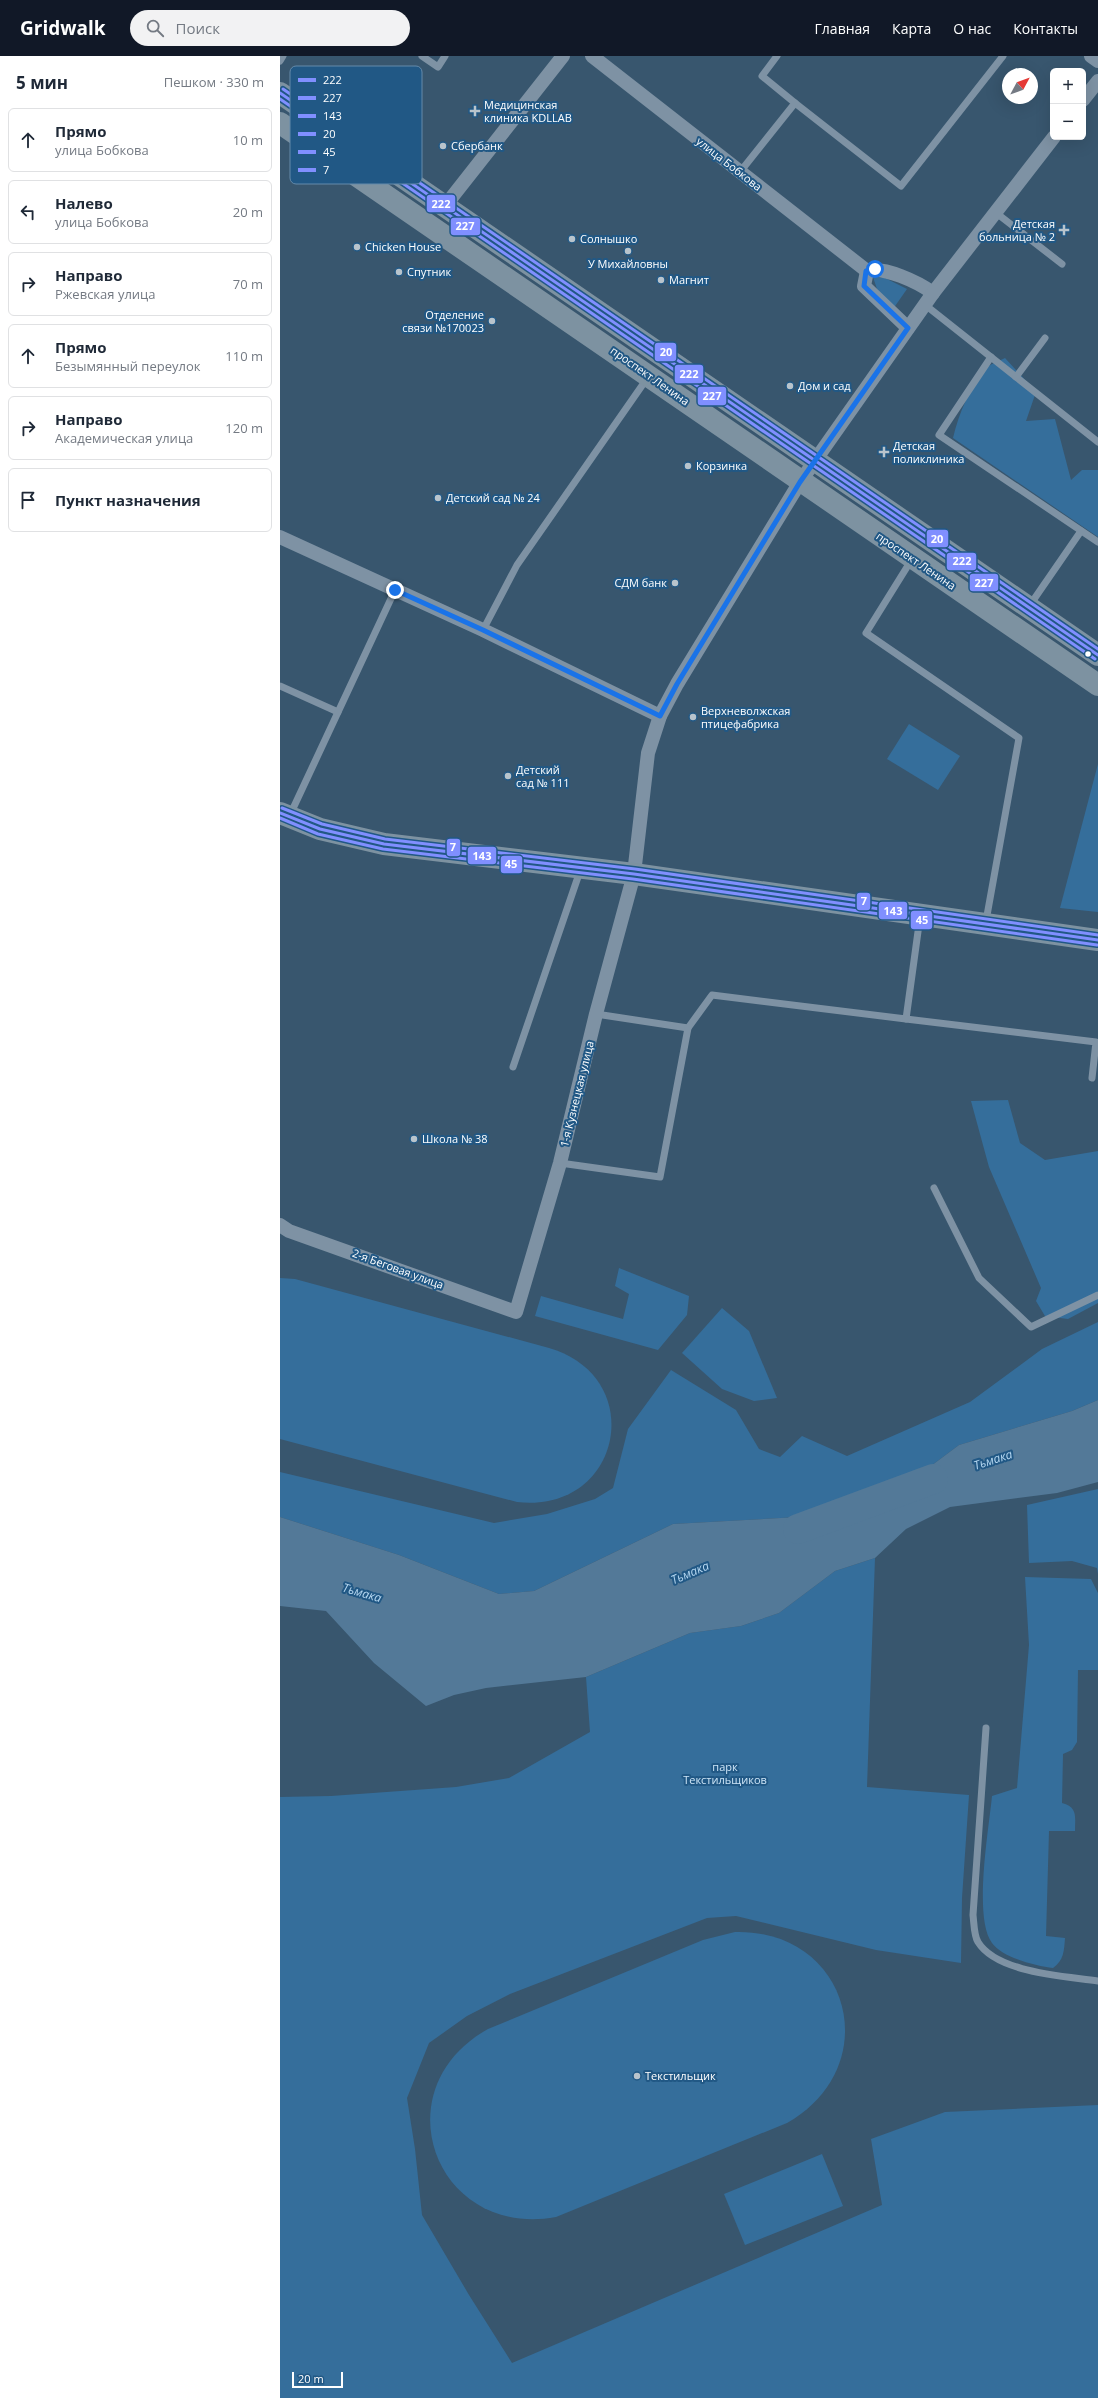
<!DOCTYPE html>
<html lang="ru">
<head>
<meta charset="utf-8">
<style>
  body { margin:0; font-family:"Open Sans",sans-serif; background:#f2f2f3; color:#1f2937 }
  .controls { position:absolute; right:12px; top:12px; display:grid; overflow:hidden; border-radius:6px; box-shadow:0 4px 16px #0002 }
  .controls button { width:36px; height:36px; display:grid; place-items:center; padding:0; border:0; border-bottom:1px solid #e0e1e3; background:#fff; color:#1f2937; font:20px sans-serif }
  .compass { position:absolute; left:722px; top:12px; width:36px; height:36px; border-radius:50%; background:#fff; box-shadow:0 4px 16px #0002; rotate:49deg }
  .scale { position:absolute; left:12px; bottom:10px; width:51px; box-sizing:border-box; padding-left:4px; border:2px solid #fff; border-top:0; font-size:11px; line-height:14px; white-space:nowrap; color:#fff; -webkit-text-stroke:3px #215885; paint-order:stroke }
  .stop { position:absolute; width:12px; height:12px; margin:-9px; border:3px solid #1a73e8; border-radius:50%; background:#fff }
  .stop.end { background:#1a73e8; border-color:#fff; box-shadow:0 1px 4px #0008 }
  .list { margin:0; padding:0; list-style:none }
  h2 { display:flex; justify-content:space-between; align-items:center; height:52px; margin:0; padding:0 16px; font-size:17px }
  h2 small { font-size:13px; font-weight:400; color:#747a83 }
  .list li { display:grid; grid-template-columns:26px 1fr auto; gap:12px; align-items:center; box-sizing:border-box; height:64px; margin:0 8px 8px; padding:0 8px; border:1px solid #e0e1e3; border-radius:6px }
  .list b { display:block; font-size:15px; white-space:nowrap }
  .list p { margin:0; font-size:13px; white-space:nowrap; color:#747a83 }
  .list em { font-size:13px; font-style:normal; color:#747a83 }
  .icon { flex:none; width:22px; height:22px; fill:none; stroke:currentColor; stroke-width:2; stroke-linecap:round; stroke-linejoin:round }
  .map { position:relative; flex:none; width:818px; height:2342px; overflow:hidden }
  header { display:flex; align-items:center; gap:24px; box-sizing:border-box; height:56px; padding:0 20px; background:#111827; color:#fff }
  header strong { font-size:19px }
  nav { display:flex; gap:22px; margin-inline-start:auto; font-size:14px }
  .search { width:280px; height:36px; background:#f2f2f3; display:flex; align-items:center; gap:10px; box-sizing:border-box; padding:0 14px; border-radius:22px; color:#747a83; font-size:15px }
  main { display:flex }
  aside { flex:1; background:#fff }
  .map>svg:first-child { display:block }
</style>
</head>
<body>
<header>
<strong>Gridwalk</strong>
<div class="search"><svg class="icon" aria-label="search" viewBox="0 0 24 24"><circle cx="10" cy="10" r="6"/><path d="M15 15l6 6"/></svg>Поиск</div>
<nav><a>Главная</a><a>Карта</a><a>О нас</a><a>Контакты</a></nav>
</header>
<main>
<aside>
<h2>5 мин<small>Пешком · 330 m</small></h2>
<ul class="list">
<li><svg class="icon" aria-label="ahead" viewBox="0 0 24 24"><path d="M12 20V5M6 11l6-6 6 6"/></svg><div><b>Прямо</b><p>улица Бобкова</p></div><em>10 m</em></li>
<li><svg class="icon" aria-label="left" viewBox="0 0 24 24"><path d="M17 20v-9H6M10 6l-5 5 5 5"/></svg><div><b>Налево</b><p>улица Бобкова</p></div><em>20 m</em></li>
<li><svg class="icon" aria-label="right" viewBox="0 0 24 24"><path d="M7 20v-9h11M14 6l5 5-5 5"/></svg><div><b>Направо</b><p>Ржевская улица</p></div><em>70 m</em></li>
<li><svg class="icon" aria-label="ahead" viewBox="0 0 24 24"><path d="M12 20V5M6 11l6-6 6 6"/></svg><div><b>Прямо</b><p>Безымянный переулок</p></div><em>110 m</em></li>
<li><svg class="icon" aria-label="right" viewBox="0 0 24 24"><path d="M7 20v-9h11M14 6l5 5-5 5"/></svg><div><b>Направо</b><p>Академическая улица</p></div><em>120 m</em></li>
<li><svg class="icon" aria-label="arrive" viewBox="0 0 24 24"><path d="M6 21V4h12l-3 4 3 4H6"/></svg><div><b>Пункт назначения</b></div></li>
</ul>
</aside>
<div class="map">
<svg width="818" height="2342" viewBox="0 0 818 2342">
  <rect width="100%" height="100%" fill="#38566e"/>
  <!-- green -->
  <g fill="#356e9b">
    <path d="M593 221 605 222 627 233 613 253 597 233Z"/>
    <path d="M725 302 756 336 746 365 775 363 791 424 802 414H818V481L673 382C679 357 690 330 708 311 712 307 720 305 725 302Z"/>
    <path d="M629 668 680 700 658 734 607 703Z"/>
    <path d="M818 708V856L780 852Z"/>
    <path d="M728 1044 740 1087 765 1104 818 1095V1247L788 1263 765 1260 756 1245 761 1232 709 1111 691 1045Z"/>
    <path d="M339 1212 409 1240 407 1259 378 1294 255 1260 261 1240 343 1263 349 1238 335 1230Z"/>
    <path d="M0 1222 15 1223 269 1292C369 1321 342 1458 237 1446L0 1383Z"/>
    <path d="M442 1252 469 1275 497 1342 474 1345 442 1333 402 1297Z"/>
    <path d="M818 1266V1344L792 1355 679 1389 612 1439 556 1459 393 1468 254 1535 219 1538 119 1499 0 1461V1416L214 1467 267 1458 315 1443 333 1432 348 1373 391 1314 456 1354 479 1393 500 1401 522 1380 567 1400 690 1346 762 1293Z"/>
    <path d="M818 1433V1518L817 1512 792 1505 749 1507 747 1449Z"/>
    <path d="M595 1502 587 1731 689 1739 682 1842 681 1907 596 1894 456 1860 427 1862 230 1938 187 1960 149 1987 127 2042 135 2093 142 2159 189 2239 232 2307 602 2149 591 2083 665 2056 818 2049V2342H0V1741L51 1740 176 1731 229 1722 310 1676 306 1621 410 1577 461 1570 499 1557 555 1515Z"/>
    <path d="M745 1521 811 1523 818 1537V1614H798L797 1686 792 1694 783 1698 782 1747C798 1751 795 1761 795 1775H769L766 1880 785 1882C784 1895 784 1904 773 1912 756 1910 723 1902 712 1887 693 1862 709 1772 712 1740L737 1732 749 1589Z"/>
    <path d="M455 1876C570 1873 607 2010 507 2067L276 2161C155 2183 100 2033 208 1973L423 1884Z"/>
    <path d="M542 2098 563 2150 465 2189 444 2138Z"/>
  </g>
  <!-- water -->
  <path fill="#537998" d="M818 1344V1426L777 1437 670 1451 626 1473 595 1502 555 1515 499 1557 461 1570 410 1577 306 1621 206 1632 174 1639 146 1650 94 1607 46 1555 0 1550V1461L119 1499 219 1538 254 1535 393 1468 556 1459 612 1439 679 1389 792 1355Z"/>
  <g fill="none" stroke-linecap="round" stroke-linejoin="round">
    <!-- river -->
    <path stroke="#537998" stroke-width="30" d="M518 1473 653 1423"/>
    <!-- lane -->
    <g stroke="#7e92a4" stroke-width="7">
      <path d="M142 0 158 11 165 0"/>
      <path d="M0 5 3 0"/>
      <path d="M515 47 621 130 723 0"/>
      <path d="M460 116 515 47 482 20 497 0"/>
      <path d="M715 156 782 208"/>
      <path d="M644 248 818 386"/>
      <path d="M711 301 659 379 818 486"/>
      <path d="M736 321 765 282"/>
      <path d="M632 503 586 577 739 682 706 865"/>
      <path d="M750 549 801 475"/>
      <path d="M203 574 237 509 368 321"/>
      <path d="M0 630 58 656"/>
      <path d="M10 759 115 534"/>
      <path d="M316 958 408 972 432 939 626 963 640 861"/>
      <path d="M626 963 816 986 812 1022"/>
      <path d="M233 1011 300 815"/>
      <path d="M280 1107 380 1121 408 972"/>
      <path d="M654 1132 699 1222 751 1271 818 1239"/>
      <path d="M706 1672 693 1859C694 1867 694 1880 698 1886 717 1917 785 1920 818 1925"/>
    </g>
    <!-- street -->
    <g stroke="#7e92a4" stroke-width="14">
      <path d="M312 0 587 215"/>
      <path d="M811 0 818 5"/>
      <path d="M803 44 818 25"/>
      <path d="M165 150 283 0"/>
      <path d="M587 215 584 230 628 272"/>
      <path d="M587 215C604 210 638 226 653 237"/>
      <path d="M0 481 203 574 380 660"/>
      <path d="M0 1169 9 1175 236 1256 280 1107 316 958 354 818 368 697 380 660 397 628 520 426 653 237 774 81"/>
    </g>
    <!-- primary -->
    <g stroke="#7d92a1" stroke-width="22">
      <path d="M0 37 818 599"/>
      <path d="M0 67 818 629"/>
      <path d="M0 757 40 773 104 788 354 818 818 884"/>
    </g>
    <!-- bus-1 casing -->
    <g stroke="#215885" stroke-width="6">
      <path id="bus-1" d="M0 37 818 599"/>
    </g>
    <!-- bus-2 casing -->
    <g stroke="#215885" stroke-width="6">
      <path id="bus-2" d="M0 43 815 603"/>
    </g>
    <!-- bus-3 casing -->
    <g stroke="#215885" stroke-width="6">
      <path id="bus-3" d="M0 757 40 773 104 788 354 818 818 884"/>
    </g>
    <!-- bus-4 casing -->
    <g stroke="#215885" stroke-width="6">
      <path id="bus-4" d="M3 33 818 593"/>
    </g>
    <!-- bus-5 casing -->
    <g stroke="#215885" stroke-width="6">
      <path id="bus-5" d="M0 762 38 778 103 793 353 823 817 889"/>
    </g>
    <!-- bus-6 casing -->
    <g stroke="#215885" stroke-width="6">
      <path id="bus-6" d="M2 752 42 768 105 783 355 813 818 879"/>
    </g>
    <!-- bus-1 -->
    <use href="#bus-1" stroke="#808fff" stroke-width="3"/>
    <!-- bus-2 -->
    <use href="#bus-2" stroke="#808fff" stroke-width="3"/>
    <!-- bus-3 -->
    <use href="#bus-3" stroke="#808fff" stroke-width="3"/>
    <!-- bus-4 -->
    <use href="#bus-4" stroke="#808fff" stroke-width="3"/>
    <!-- bus-5 -->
    <use href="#bus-5" stroke="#808fff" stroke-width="3"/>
    <!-- bus-6 -->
    <use href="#bus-6" stroke="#808fff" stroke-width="3"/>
  </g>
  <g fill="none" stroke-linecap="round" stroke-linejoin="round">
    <!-- route -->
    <path stroke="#1a73e8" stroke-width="5" d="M115 534 203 574 380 660 397 628 520 426 628 272 584 230 586 215 595 213"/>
  </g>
  <!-- markers -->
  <g fill="#b9c4cc" stroke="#215885" stroke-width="1.5">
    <path d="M193 49h4v4h4v4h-4v4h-4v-4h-4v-4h4z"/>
    <circle cx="163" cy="90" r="4"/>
    <path d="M782 168h4v4h4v4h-4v4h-4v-4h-4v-4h4z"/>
    <circle cx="292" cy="183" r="4"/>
    <circle cx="77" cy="191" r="4"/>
    <circle cx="348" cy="195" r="4"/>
    <circle cx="119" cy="216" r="4"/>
    <circle cx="381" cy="224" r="4"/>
    <circle cx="212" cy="265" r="4"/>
    <circle cx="510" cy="330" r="4"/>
    <path d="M602 390h4v4h4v4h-4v4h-4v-4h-4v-4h4z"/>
    <circle cx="408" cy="410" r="4"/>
    <circle cx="158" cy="442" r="4"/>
    <circle cx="395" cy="527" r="4"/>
    <circle cx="413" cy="661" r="4"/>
    <circle cx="228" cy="720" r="4"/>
    <circle cx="134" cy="1083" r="4"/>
    <circle cx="357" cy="2020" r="4"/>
  </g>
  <circle fill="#fff" stroke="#215885" stroke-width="1.5" cx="808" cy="598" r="3.5"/>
  <g text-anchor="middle" stroke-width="4" stroke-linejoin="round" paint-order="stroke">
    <!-- poi labels -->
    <g font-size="11" fill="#fff" stroke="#215885" text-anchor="start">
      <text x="204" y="53">Медицинская<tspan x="204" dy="13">клиника KDLLAB</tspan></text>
      <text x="171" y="94">Сбербанк</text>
      <text x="775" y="172" text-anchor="end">Детская<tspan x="775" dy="13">больница № 2</tspan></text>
      <text x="300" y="187">Солнышко</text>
      <text x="85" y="195">Chicken House</text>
      <text x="348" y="212" text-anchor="middle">У Михайловны</text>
      <text x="127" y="220">Спутник</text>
      <text x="389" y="228">Магнит</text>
      <text x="204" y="263" text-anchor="end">Отделение<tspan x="204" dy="13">связи №170023</tspan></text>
      <text x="518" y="334">Дом и сад</text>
      <text x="613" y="394">Детская<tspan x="613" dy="13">поликлиника</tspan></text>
      <text x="416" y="414">Корзинка</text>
      <text x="166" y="446">Детский сад № 24</text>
      <text x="387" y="531" text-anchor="end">СДМ банк</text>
      <text x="421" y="659">Верхневолжская<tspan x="421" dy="13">птицефабрика</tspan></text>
      <text x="236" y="718">Детский<tspan x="236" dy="13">сад № 111</tspan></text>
      <text x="142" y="1087">Школа № 38</text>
      <text x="365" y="2024">Текстильщик</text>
    </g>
    <!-- street labels -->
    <g font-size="11" fill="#fff" stroke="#215885">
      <text transform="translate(449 108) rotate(38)" y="4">улица Бобкова</text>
      <text transform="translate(370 320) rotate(35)" y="4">проспект Ленина</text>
      <text transform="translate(636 505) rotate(34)" y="4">проспект Ленина</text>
      <text transform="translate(297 1038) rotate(-76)" y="4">1-я Кузнецкая улица</text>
      <text transform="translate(118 1213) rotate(20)" y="4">2-я Беговая улица</text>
    </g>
    <!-- park labels -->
    <g font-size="11" fill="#cee5f7" stroke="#215885">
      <text x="445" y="1715">парк<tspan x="445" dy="13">Текстильщиков</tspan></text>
    </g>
    <!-- water labels -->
    <g font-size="12" font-style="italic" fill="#b5d7f1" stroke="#215885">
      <text transform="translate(713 1404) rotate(-18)" y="4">Тьмака</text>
      <text transform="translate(410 1517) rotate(-23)" y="4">Тьмака</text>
      <text transform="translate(82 1537) rotate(16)" y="4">Тьмака</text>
    </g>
  </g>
  <!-- legend -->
  <rect x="10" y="10" width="132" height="118" rx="6" fill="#215885" stroke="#648aaa" stroke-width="1"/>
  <rect x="18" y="22" width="18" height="4" fill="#808fff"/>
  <rect x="18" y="40" width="18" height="4" fill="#808fff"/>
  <rect x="18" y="58" width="18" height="4" fill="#808fff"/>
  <rect x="18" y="76" width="18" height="4" fill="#808fff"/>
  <rect x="18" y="94" width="18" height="4" fill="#808fff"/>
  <rect x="18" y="112" width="18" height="4" fill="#808fff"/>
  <g font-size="11" fill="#fff">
    <text x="43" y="28">222</text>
    <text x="43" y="46">227</text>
    <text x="43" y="64">143</text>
    <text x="43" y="82">20</text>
    <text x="43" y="100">45</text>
    <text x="43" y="118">7</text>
  </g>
  <g stroke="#215885" stroke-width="1.5">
    <rect x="146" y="138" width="30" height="19" rx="4" fill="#808fff"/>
    <rect x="170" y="161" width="31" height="19" rx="4" fill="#808fff"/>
    <rect x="374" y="286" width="23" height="20" rx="4" fill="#808fff"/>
    <rect x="394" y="308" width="30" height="20" rx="4" fill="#808fff"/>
    <rect x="417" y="330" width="30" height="20" rx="4" fill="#808fff"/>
    <rect x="646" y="473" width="23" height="19" rx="4" fill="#808fff"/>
    <rect x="666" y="496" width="31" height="19" rx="4" fill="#808fff"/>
    <rect x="689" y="517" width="30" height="19" rx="4" fill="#808fff"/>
    <rect x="166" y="782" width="15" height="19" rx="4" fill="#808fff"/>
    <rect x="187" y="790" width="30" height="19" rx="4" fill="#808fff"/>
    <rect x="220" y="799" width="23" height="19" rx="4" fill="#808fff"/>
    <rect x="576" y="836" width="15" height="19" rx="4" fill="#808fff"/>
    <rect x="598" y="845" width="30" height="19" rx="4" fill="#808fff"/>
    <rect x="630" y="854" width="23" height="20" rx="4" fill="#808fff"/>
  </g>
  <g font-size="11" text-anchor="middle" font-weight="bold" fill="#fff">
    <text x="161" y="152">222</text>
    <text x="185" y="174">227</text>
    <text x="386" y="300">20</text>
    <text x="409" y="322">222</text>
    <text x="432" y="344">227</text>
    <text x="657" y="487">20</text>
    <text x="682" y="509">222</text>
    <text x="704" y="531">227</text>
    <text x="173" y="795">7</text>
    <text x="202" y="804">143</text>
    <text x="231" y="812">45</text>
    <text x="584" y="849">7</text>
    <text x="613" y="859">143</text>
    <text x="642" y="868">45</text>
  </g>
</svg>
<div class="controls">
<button>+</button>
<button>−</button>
</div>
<svg class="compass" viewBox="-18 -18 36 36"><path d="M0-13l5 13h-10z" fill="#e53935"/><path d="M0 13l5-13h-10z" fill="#747a83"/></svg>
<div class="scale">20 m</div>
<div class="stop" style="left:595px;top:213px"></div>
<div class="stop end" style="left:115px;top:534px"></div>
</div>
</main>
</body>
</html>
